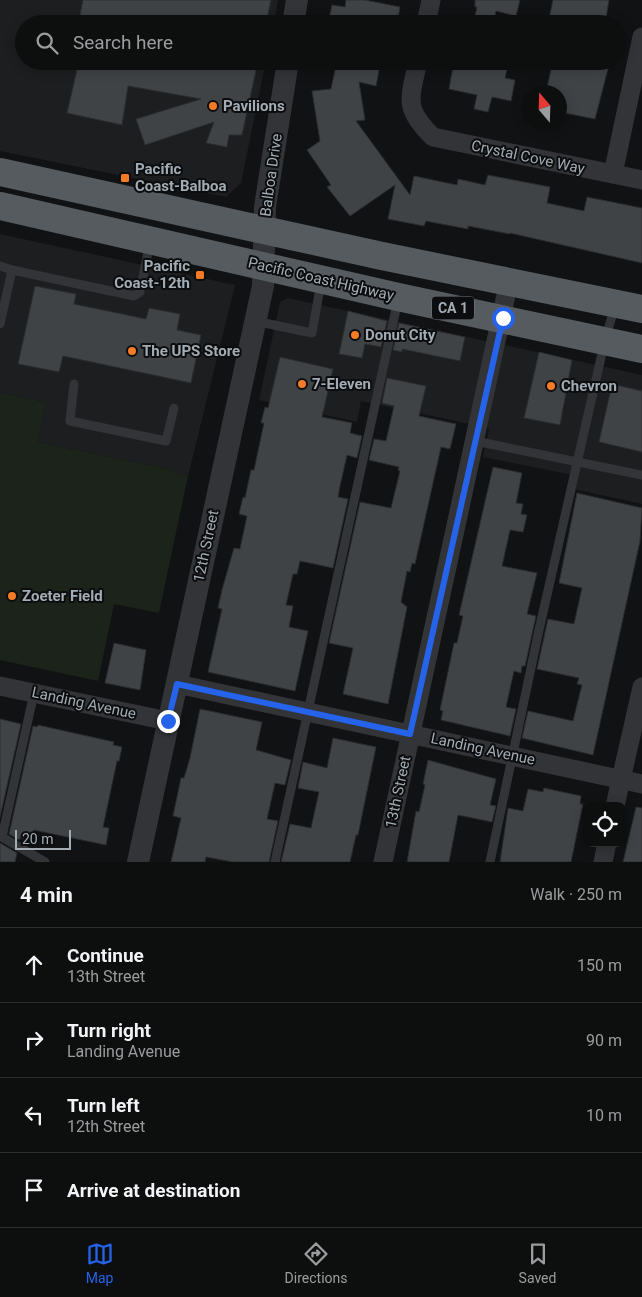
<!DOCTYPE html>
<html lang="en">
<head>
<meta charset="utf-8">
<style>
  body { margin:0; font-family:Roboto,sans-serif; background:#161717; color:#f1f3f6 }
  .controls { position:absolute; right:15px; bottom:15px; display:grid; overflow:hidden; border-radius:10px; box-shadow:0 2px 12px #0003 }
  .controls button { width:45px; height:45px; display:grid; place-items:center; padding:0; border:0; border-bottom:1px solid #2d2e2e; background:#0d0e0e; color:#f1f3f6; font:25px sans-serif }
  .compass { position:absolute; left:522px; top:85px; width:45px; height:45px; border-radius:50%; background:#0d0e0e; box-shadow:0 2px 12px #0003; rotate:341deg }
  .scale { position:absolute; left:15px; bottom:12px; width:56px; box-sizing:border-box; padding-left:5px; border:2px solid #a2acb4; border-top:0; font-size:14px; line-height:18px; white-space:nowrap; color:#a2acb4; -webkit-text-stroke:4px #0c0d0e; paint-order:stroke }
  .stop { position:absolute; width:15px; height:15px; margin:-11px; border:4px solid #2563eb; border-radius:50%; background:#fff }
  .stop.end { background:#2563eb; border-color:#fff; box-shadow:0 1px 5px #0008 }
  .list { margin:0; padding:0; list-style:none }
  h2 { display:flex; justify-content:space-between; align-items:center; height:65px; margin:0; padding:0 20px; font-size:21px }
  h2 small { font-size:16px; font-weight:400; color:#9a9c9e }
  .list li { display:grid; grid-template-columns:32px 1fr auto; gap:15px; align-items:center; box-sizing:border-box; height:75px; padding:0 20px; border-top:1px solid #2d2e2e }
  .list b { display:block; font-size:19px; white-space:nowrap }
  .list p { margin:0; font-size:16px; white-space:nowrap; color:#9a9c9e }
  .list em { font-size:16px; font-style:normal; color:#9a9c9e }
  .icon { flex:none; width:28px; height:28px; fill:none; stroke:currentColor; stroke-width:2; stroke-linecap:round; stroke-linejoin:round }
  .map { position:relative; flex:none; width:642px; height:862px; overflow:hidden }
  .search { position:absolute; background:#0d0e0e; box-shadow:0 2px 12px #0003; left:15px; right:15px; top:15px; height:55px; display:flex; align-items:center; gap:12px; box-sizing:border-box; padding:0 18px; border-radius:28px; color:#9a9c9e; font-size:19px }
  .sheet { height:365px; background:#0d0e0e }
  nav { display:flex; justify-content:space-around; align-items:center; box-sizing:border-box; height:70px; border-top:1px solid #2d2e2e; background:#0d0e0e; font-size:14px; color:#9a9c9e }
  nav a { display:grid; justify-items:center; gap:2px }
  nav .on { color:#2563eb }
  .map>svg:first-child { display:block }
</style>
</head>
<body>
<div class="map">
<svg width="642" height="862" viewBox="0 0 642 862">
  <rect width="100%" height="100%" fill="#111213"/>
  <!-- built -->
  <g fill="#1d1e20">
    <path d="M0 0H278L274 24H24V61H266L241 183 226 197 0 151Z"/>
    <path d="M0 234 235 285 188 476 172 473 173 470 38 442 46 402 0 393Z"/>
    <path d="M288 298 642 375V504L574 489 577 476 483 457 489 428 361 401 357 422 259 400 280 302Z"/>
  </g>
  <!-- green -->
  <path fill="#1c231b" d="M0 393 46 402 38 442 173 470V473L188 476 159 613 114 604 98 681 0 660Z"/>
  <!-- building -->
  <g fill="#404346" stroke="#2b2c2f">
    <path d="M83 0H271L266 24H78Z"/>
    <path d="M346 0H365L400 7 397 24H328L332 5 345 7Z"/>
    <path d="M475 0H520L516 16 496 11 493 24 474 21 477 7H475Z"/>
    <path d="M553 0H609L605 24H548Z"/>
    <path d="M79 61H258L242 135H229L227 147 206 143 214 122 145 145 136 119 201 99 128 86 122 125 67 113Z"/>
    <path d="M337 61H362L380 65 376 86 359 82 365 120 356 121 410 195 414 176 457 185 458 179 485 185 488 175 550 187 547 203 584 211 587 197 642 208V263L510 233V234L468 226V229L426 221 424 226 388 219 395 185 350 216 327 187 331 185 307 150 320 141 312 91 331 89Z"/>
    <path d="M454 61H509L505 78 515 80 511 101 492 97 488 112 474 109 477 95 449 89Z"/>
    <path d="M553 61H610L595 119 560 112V92H546Z"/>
    <path d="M35 286 76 294 74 304 146 319 149 308 180 314 177 330 201 335 191 383 63 356 59 372 18 364Z"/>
    <path d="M348 311 387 321 381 347 365 344 362 358 339 354Z"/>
    <path d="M399 323 465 337 460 361 402 349V352L393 350Z"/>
    <path d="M539 352 572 360 560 425 524 418Z"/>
    <path d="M280 357 333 369 322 417 352 423 350 433 362 436 357 458 347 455 340 486 338 497 348 499 333 568 300 561 297 574H293L286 605 293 606 289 627 308 631 295 691 208 672 222 609 218 608 222 590 234 548 240 549 247 516 239 514 243 497 245 498 251 470H254L264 423H261L265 407 268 408Z"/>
    <path d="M387 378 426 386 419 416 456 424 450 449 441 447 415 564 412 563 410 572 407 571 401 602 407 607 388 704 343 694 353 648 329 643 360 502 391 508 400 471 398 470 399 467 369 460 374 439 386 441 394 406 382 403Z"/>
    <path d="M612 384 642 391V452L599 442Z"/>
    <path d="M493 467 522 473 516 503 523 504 521 514 527 515 523 532 510 530 502 566 537 573 527 614 536 616 525 666H522L521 673 514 671 506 707 516 709 510 736 441 720 443 711 440 710 454 643H457L463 616 459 615Z"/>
    <path d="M577 493 642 508 640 541 593 755 522 738 528 711 573 721 582 685 577 684 579 678 537 669 548 619 574 624 582 588 559 583Z"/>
    <path d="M114 643 146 650 140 690 105 683Z"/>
    <path d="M200 709 262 722 256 750 291 760 285 785 275 783 267 819 278 821 269 862H233L206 857 205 862H171L181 818 173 816 181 778H184L190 758Z"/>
    <path d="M0 719 21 724 0 817Z"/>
    <path d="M38 725 114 742 113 745 122 747 119 761H117L103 827 109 828 106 845 34 830 32 841 20 838 19 840 9 834 33 726 37 727Z"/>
    <path d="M333 738 376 747 358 835H356L350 862H281L290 824 311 828 319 792 298 788 303 762 327 768Z"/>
    <path d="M428 760 496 779 490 805 496 806 492 822 458 815 449 862H407L416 811 419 812 425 785 423 784Z"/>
    <path d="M544 788 581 796 580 804H583L571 862H500L508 808 523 811 528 789 543 792Z"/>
    <path d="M636 807 642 808V862H623Z"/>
    <path d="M0 843 17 853 15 862H0Z"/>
  </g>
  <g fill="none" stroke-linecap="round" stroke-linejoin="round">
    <!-- service -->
    <g stroke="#323438" stroke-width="9">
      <path d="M0 266 12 270"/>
      <path d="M255 321 312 333 321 282"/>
      <path d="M0 324 12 270 134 296 140 292 150 242"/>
      <path d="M74 384 70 421 166 441 174 408"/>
      <path d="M475 441 642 475"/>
      <path d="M0 836 45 862"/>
      <path d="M2 837 34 693"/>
      <path d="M275 862 398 300"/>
      <path d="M490 862 539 630 605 340 615 306"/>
    </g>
    <!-- minor -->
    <g stroke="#323438" stroke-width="19">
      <path d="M426 24 431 0"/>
      <path d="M418 61C410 99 403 108 433 137L642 180"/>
      <path d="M613 174 642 37"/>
      <path d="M177 684 642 784"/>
      <path d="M0 686 168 721"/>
      <path d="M615 806 642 687"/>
      <path d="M383 862 509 281"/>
      <path d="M603 862 607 843"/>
    </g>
    <!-- tertiary -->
    <g stroke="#323438" stroke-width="22">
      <path d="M293 24 297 0"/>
      <path d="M138 862 263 286 265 207 288 61"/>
    </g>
    <!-- trunk -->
    <g stroke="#565b60" stroke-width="28">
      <path d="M0 172 382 256 642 309"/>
      <path d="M0 206 398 297 642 349"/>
    </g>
  </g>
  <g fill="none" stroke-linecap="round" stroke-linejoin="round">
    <!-- route -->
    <path stroke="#2563eb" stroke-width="6" d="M168 721 177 684 410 734 503 318"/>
  </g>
  <!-- markers -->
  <g fill="#f67b26" stroke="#0c0d0e" stroke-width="2">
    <circle cx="213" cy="106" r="5"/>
    <rect x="120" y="173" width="10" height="10" rx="2.5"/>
    <rect x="195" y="270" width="10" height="10" rx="2.5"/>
    <circle cx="355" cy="335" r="5"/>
    <circle cx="132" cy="351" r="5"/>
    <circle cx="302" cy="384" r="5"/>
    <circle cx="551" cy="386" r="5"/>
    <circle cx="12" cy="596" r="5"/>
  </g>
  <g text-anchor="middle" stroke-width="4" stroke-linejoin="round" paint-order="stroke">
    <!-- shield labels -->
    <rect fill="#0c0d0e" stroke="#757c82" stroke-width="1" x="432" y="296.5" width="42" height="23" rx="4"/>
    <g font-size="14" font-weight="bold" fill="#a2acb4">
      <text x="453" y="313">CA 1</text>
    </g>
    <!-- poi labels -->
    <g font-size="15" font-weight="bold" fill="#a2acb4" stroke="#0c0d0e" text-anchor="start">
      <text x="223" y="111">Pavilions</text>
      <text x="135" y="174">Pacific<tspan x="135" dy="17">Coast-Balboa</tspan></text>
      <text x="190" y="271" text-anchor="end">Pacific<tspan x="190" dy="17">Coast-12th</tspan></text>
      <text x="365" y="340">Donut City</text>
      <text x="142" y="356">The UPS Store</text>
      <text x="312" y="389">7-Eleven</text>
      <text x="561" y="391">Chevron</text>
      <text x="22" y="601">Zoeter Field</text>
    </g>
    <!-- street labels -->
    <g font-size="15" fill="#a2acb4" stroke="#0c0d0e">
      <text transform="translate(528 157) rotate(12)" y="5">Crystal Cove Way</text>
      <text transform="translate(271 175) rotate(-82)" y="5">Balboa Drive</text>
      <text transform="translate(321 279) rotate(13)" y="5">Pacific Coast Highway</text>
      <text transform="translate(206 546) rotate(-78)" y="5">12th Street</text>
      <text transform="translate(84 703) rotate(12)" y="5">Landing Avenue</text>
      <text transform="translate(483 749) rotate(12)" y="5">Landing Avenue</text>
      <text transform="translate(398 792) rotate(-78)" y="5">13th Street</text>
    </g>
  </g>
</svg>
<div class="controls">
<button><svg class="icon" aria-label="locate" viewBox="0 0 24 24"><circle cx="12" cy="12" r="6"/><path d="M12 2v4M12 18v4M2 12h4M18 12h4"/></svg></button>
</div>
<svg class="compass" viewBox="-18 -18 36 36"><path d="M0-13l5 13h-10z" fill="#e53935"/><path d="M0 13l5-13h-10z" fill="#9a9c9e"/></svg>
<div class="scale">20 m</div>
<div class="stop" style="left:503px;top:318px"></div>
<div class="stop end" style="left:168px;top:721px"></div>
<div class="search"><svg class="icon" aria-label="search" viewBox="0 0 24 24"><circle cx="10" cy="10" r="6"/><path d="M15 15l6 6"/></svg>Search here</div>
</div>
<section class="sheet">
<h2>4 min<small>Walk · 250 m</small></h2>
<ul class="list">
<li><svg class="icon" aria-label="ahead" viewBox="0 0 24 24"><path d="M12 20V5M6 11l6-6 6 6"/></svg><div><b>Continue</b><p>13th Street</p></div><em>150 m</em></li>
<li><svg class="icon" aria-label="right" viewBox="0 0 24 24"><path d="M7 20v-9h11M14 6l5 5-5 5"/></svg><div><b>Turn right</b><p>Landing Avenue</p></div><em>90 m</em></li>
<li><svg class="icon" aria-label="left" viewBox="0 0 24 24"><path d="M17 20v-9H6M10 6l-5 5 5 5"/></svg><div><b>Turn left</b><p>12th Street</p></div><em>10 m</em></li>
<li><svg class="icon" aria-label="arrive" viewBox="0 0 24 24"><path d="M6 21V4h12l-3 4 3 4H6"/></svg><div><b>Arrive at destination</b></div></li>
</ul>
</section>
<nav>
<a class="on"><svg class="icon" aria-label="map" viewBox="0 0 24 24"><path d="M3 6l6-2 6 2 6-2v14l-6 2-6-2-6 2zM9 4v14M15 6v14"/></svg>Map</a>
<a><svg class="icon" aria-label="directions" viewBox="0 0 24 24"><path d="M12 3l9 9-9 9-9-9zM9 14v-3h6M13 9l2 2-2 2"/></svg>Directions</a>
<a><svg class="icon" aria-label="saved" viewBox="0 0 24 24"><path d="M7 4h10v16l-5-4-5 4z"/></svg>Saved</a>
</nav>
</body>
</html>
